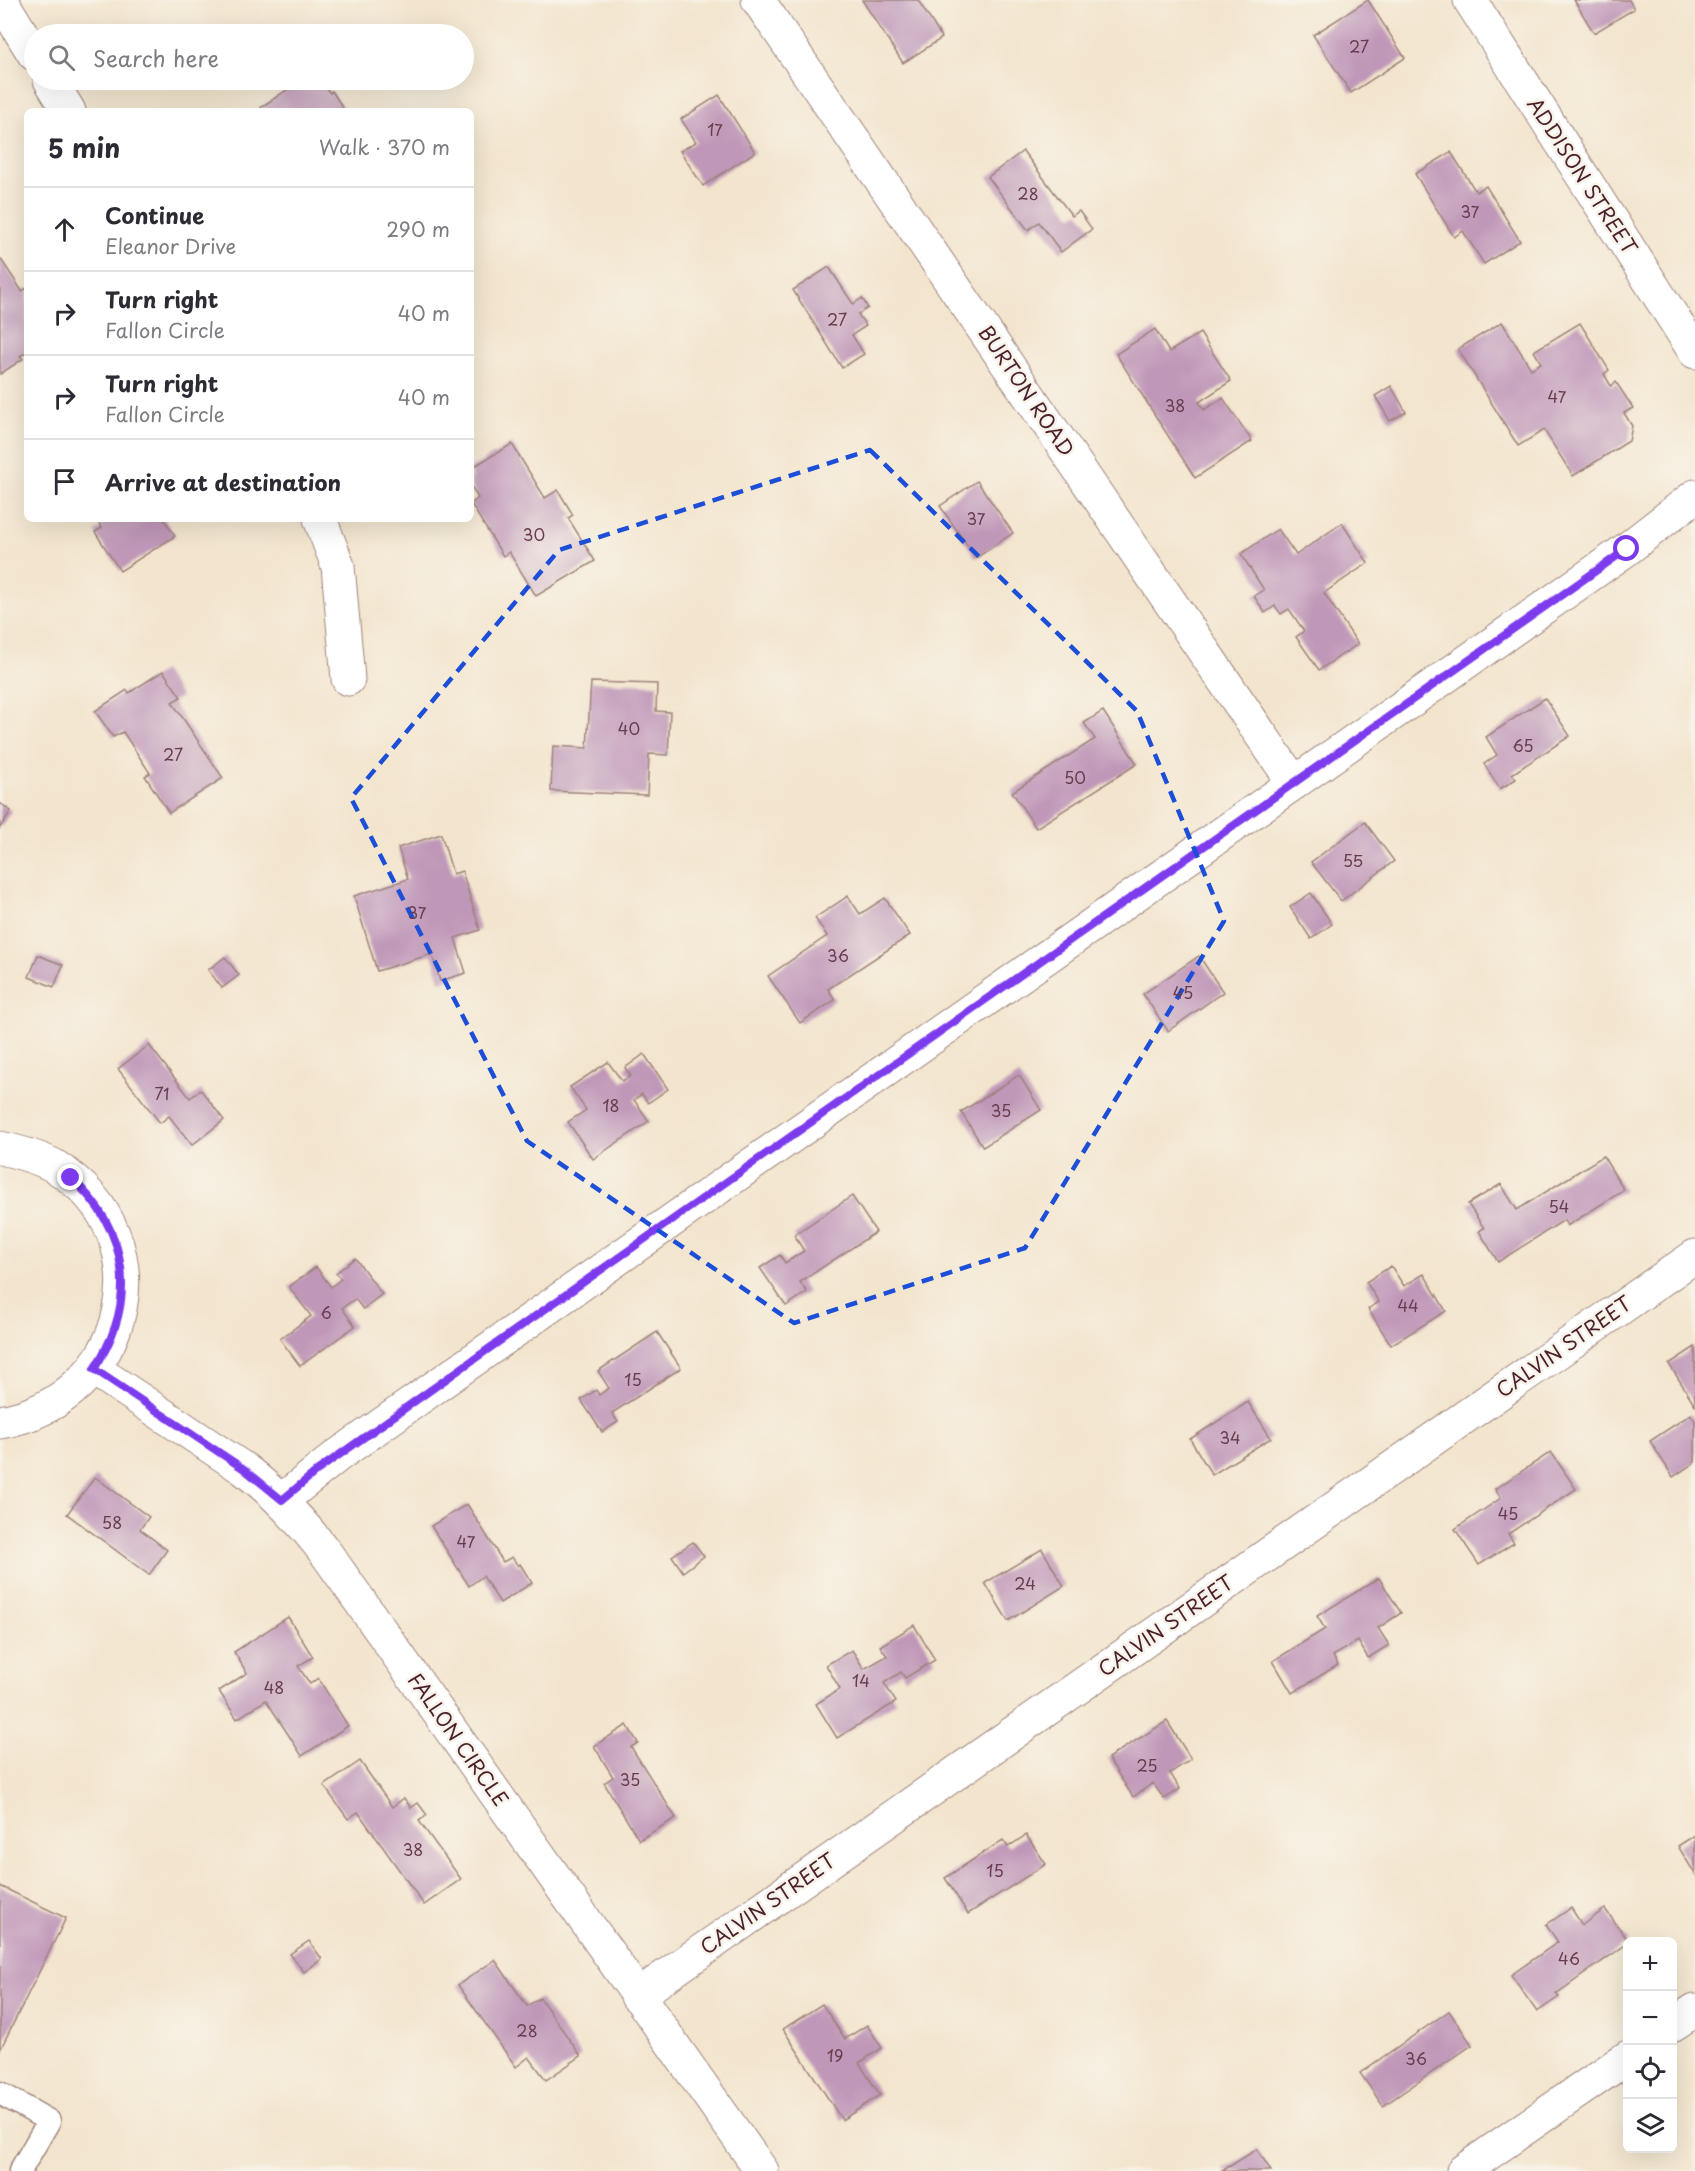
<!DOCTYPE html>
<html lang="en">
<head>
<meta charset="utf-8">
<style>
  body { margin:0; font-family:"Playpen Sans",sans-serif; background:#f2f2f3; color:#2b2b33 }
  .controls { position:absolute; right:18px; bottom:18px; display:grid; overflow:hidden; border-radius:9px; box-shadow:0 6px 24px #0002 }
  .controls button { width:54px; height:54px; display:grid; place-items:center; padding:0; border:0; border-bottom:2px solid #e1e1e2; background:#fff; color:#2b2b33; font:30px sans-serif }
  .stop { position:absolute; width:18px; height:18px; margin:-14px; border:4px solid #7c3aed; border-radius:50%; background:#fff }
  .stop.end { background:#7c3aed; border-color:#fff; box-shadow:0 2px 6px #0008 }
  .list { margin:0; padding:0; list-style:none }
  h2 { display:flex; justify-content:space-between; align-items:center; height:78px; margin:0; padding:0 24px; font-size:26px }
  h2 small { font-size:20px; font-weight:400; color:#7c7c81 }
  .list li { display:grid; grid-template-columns:39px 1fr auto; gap:18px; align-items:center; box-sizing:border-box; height:84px; padding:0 24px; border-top:2px solid #e1e1e2 }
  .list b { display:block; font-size:22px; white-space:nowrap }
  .list p { margin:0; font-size:20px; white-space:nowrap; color:#7c7c81 }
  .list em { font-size:20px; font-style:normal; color:#7c7c81 }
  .icon { flex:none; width:33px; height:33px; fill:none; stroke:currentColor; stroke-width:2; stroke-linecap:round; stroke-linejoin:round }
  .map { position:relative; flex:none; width:1695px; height:2171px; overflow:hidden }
  .search { position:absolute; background:#fff; box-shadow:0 6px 24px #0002; left:24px; top:24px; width:450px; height:66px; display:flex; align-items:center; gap:15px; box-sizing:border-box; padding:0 21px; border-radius:33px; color:#7c7c81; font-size:22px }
  .panel { position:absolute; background:#fff; box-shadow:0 6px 24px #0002; left:24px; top:108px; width:450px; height:414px; border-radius:9px }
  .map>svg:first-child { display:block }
</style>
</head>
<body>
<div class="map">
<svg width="1695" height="2171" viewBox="0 0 1695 2171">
  <rect width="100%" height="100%" fill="#f7f3e8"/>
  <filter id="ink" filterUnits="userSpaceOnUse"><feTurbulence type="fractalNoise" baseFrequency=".0167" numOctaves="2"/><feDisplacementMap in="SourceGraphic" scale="12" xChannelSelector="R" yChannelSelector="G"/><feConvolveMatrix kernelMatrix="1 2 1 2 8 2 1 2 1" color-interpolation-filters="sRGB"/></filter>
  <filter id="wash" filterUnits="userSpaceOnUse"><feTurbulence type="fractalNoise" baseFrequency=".008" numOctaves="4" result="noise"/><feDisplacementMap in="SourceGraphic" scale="24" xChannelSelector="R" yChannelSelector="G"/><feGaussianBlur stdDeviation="1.35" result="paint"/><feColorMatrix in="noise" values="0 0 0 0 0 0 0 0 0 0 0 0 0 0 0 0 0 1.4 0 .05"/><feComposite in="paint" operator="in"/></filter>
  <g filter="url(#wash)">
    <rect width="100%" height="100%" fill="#f3e5cd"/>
    <g id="blocks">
      <!-- building -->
      <g fill="#bf97b8">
        <path d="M862 0H918L942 38 903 63Z"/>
        <path d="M1368 0 1405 58 1351 93 1313 35Z"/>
        <path d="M1574 0H1629L1634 9 1594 33Z"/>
        <path d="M302 80H321L330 93 332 91 345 111H263L261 107Z"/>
        <path d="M719 95 755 152 703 186 680 151 696 142 681 119Z"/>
        <path d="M1023 151 1072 216 1079 211 1092 229 1061 252 1039 222 1028 230 988 177Z"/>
        <path d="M1451 152 1476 192 1486 186 1520 241 1484 264 1463 231 1454 237 1415 174Z"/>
        <path d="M0 258 22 291 27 288V352L20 356 23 359 0 374Z"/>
        <path d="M829 267 853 304 862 298 868 308 858 314 866 326 852 335 864 354 842 368 793 290Z"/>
        <path d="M1502 322 1531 369 1541 363 1534 351 1580 323 1609 370 1604 374 1611 386 1616 382 1633 408 1624 413 1632 426 1629 441 1573 476 1544 430 1518 446 1458 349Z"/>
        <path d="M1155 329 1169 352 1200 333 1231 381 1199 402 1204 410 1223 398 1252 441 1195 478 1116 354Z"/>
        <path d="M1391 386 1406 412 1390 421 1375 396Z"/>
        <path d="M512 444 545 498 558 490 573 515 568 518 595 561 536 596 509 552 503 556 471 504 478 498 471 486V468Z"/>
        <path d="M977 481 1013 533 976 558 940 506Z"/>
        <path d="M96 519H164L175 536 120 571 95 532 102 528Z"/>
        <path d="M1342 523 1368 563 1324 593 1358 644 1319 670 1296 637 1304 631 1289 609 1281 614 1275 606 1265 613 1254 596 1264 590 1241 554 1278 529 1296 555Z"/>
        <path d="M163 671 181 697 172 702 223 778 169 813 145 776 150 773 123 732 113 737 95 711 127 690 129 693Z"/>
        <path d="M591 682 657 684 656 711 670 712 668 755 649 754 647 795 551 791 553 746 587 748Z"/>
        <path d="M1545 698 1570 736 1512 774 1516 779 1500 789 1484 764 1497 755 1486 737Z"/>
        <path d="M1103 711 1137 764 1036 828 1012 792 1095 739 1084 723Z"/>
        <path d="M0 803 11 811 0 828Z"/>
        <path d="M1365 822 1394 861 1341 901 1311 862Z"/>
        <path d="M441 834 453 874 462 871 480 930 455 938 466 973 440 981 432 954 377 971 354 896 408 879 398 848Z"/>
        <path d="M1311 893 1332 924 1311 939 1290 907Z"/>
        <path d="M848 896 860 914 885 898 910 935 828 989 835 1000 800 1023 768 976 827 936 815 918Z"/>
        <path d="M38 955 63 965 54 987 29 977Z"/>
        <path d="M1199 956 1223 992 1168 1031 1143 994Z"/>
        <path d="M225 957 239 975 222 988 208 970Z"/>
        <path d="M149 1045 190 1098 201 1090 224 1120 192 1145 169 1116 160 1123 118 1069Z"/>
        <path d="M644 1054 668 1089 648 1103 642 1094 634 1100 649 1121 593 1159 568 1122 586 1110 570 1087 608 1062 622 1081 631 1076 625 1068Z"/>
        <path d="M1019 1075 1041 1110 983 1147 961 1112Z"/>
        <path d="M1603 1156 1624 1190 1567 1226 1564 1220 1498 1262 1479 1231 1484 1228 1468 1204 1501 1184 1517 1210Z"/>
        <path d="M852 1196 876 1232 800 1282 807 1292 786 1306 760 1268 780 1255 785 1263 804 1251 794 1235Z"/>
        <path d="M355 1258 382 1294 363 1309 355 1299 342 1308 355 1326 300 1366 280 1339 311 1316 289 1287 316 1267 331 1287 341 1279 336 1273Z"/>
        <path d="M1391 1266 1404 1286 1424 1274 1446 1311 1391 1345 1368 1309 1379 1302 1366 1282Z"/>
        <path d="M657 1332 681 1368 612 1413 618 1422 602 1432 581 1400 596 1390 599 1395 609 1388 598 1371Z"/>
        <path d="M1695 1347V1405L1669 1364Z"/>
        <path d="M1248 1402 1271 1438 1212 1475 1190 1439Z"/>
        <path d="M1691 1414 1695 1421V1462L1673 1477 1650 1441Z"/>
        <path d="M1551 1452 1576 1489 1508 1534 1514 1543 1479 1565 1455 1529 1501 1498 1495 1489Z"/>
        <path d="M95 1477 149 1517 140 1529 167 1550 149 1575 67 1514Z"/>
        <path d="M467 1504 503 1562 512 1557 518 1566 520 1564 532 1583 500 1603 483 1576 469 1586 431 1526Z"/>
        <path d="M693 1542 704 1556 683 1572 672 1556Z"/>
        <path d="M1042 1549 1064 1586 1008 1621 985 1583Z"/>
        <path d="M1379 1578 1401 1613 1378 1628 1389 1645 1368 1658 1358 1641 1333 1656 1338 1665 1292 1693 1273 1661 1325 1629 1317 1616Z"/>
        <path d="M288 1617 313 1657 298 1666 310 1684 318 1678 348 1726 302 1756 266 1700 237 1719 219 1691 247 1673 234 1652Z"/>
        <path d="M914 1625 935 1660 905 1678 901 1672 884 1683 896 1702 837 1738 816 1704 840 1689 826 1665 852 1650 864 1669 887 1656 880 1646Z"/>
        <path d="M1167 1721 1191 1759 1170 1773 1180 1789 1164 1799 1153 1783 1133 1797 1108 1758Z"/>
        <path d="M627 1725 638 1743 631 1747 676 1818 639 1840 604 1783 613 1777 594 1746Z"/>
        <path d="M360 1761 392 1807 404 1798 411 1808 418 1803 427 1815 419 1821 461 1879 424 1905 358 1812 348 1819 324 1786Z"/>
        <path d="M1026 1835 1046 1864 968 1914 945 1878 1003 1840 1008 1847Z"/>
        <path d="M1695 1835V1874L1678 1846Z"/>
        <path d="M0 1886 66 1918 0 2050Z"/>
        <path d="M1571 1908 1582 1925 1605 1909 1628 1940V1943L1556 1994 1559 1997 1537 2012 1511 1975 1558 1942 1546 1925Z"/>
        <path d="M309 1941 322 1959 304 1972 290 1954Z"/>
        <path d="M495 1960 527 2006 540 1998 581 2056 546 2080 529 2057 516 2067 458 1985Z"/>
        <path d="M822 2004 845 2039 867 2025 882 2048 859 2063 880 2095 842 2120 783 2029Z"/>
        <path d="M1449 2011 1472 2045 1383 2106 1360 2073Z"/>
        <path d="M1257 2149 1271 2171H1222Z"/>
      </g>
    </g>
  </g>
  <g filter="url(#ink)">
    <use href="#blocks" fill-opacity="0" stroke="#9e827c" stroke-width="1.5"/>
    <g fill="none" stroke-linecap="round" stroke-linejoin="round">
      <!-- lane casing -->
      <g stroke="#9e827c" stroke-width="25">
        <path id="lane" d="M0 2093 49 2121 20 2171"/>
      </g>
      <!-- street casing -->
      <g stroke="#9e827c" stroke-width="35">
        <g id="street">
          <path d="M1 0 34 54"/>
          <path d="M758 0 1294 783"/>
          <path d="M1470 0 1695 352"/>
          <path d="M50 80 69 111"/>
          <path d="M320 519 338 566 348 679"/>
          <path d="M0 1148C19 1152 39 1157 56 1167 169 1238 130 1400 0 1422"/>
          <path d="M94 1369 244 1469C278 1495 303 1523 328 1556L762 2171"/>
          <path d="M282 1500 337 1456 1627 549 1695 496"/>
          <path d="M637 1996 1695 1256"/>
          <path d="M1672 2025 1695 2010"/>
          <path d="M1463 2171 1628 2057"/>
        </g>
      </g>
      <!-- lane -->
      <use href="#lane" stroke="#fff" stroke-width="22"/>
      <!-- street -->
      <use href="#street" stroke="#fff" stroke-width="33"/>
    </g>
  </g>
  <g fill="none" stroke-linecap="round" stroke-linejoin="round" filter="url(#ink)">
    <!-- route -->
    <path stroke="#7c3aed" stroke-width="8" d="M71 1178C130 1231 138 1303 94 1369L244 1469 282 1500 318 1470 487 1350 1627 549"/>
  </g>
  <!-- marked area -->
  <path fill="none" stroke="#1d4ed8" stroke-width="4.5" stroke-dasharray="12 8" stroke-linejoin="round" d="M870 450 1137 711 1224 921 1025 1248 794 1323 527 1141 351 798 559 550Z"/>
  <g text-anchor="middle" stroke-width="5" stroke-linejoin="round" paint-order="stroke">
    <!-- number labels -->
    <g font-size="16" fill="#673d4e">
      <text x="1359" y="53">27</text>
      <text x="715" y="136">17</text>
      <text x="1028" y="200">28</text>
      <text x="1470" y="218">37</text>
      <text x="837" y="326">27</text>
      <text x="1557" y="403">47</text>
      <text x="1175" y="412">38</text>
      <text x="976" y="525">37</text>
      <text x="534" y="541">30</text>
      <text x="629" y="735">40</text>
      <text x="1523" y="752">65</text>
      <text x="173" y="761">27</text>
      <text x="1075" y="784">50</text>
      <text x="1353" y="867">55</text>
      <text x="417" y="919">37</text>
      <text x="838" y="962">36</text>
      <text x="1183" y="999">45</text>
      <text x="162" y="1100">71</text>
      <text x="611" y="1112">18</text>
      <text x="1001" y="1117">35</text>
      <text x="1559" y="1213">54</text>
      <text x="1408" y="1312">44</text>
      <text x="326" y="1319">6</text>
      <text x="633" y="1386">15</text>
      <text x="1230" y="1444">34</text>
      <text x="1508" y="1520">45</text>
      <text x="112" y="1529">58</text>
      <text x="466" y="1548">47</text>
      <text x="1025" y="1590">24</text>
      <text x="861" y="1687">14</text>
      <text x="274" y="1694">48</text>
      <text x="1147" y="1772">25</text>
      <text x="630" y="1786">35</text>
      <text x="413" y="1856">38</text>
      <text x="995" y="1877">15</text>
      <text x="1569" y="1965">46</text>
      <text x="527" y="2037">28</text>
      <text x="835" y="2062">19</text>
      <text x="1416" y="2065">36</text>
    </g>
    <!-- street labels -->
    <g font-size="20" fill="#4a1f2b" stroke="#f7f3e8">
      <text transform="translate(1582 176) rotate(57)" y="7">ADDISON STREET</text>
      <text transform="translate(1026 391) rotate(56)" y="7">BURTON ROAD</text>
      <text transform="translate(1564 1347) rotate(-35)" y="7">CALVIN STREET</text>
      <text transform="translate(1166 1626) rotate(-35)" y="7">CALVIN STREET</text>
      <text transform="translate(458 1740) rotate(55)" y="7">FALLON CIRCLE</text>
      <text transform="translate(768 1904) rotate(-35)" y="7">CALVIN STREET</text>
    </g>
  </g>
</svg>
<div class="controls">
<button>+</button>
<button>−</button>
<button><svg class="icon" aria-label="locate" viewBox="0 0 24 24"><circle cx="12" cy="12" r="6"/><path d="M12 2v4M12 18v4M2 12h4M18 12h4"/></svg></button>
<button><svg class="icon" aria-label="layers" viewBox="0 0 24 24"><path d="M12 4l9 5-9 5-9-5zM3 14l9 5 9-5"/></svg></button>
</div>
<div class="stop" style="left:1627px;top:549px"></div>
<div class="stop end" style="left:71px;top:1178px"></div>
<div class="search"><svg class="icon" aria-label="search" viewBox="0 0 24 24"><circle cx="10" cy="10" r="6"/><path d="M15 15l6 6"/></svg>Search here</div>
<section class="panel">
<h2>5 min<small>Walk · 370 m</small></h2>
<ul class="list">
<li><svg class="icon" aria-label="ahead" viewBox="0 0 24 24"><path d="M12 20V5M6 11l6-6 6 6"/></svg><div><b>Continue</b><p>Eleanor Drive</p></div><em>290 m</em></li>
<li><svg class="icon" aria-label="right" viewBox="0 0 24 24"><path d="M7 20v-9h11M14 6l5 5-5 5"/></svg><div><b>Turn right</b><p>Fallon Circle</p></div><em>40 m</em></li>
<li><svg class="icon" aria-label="right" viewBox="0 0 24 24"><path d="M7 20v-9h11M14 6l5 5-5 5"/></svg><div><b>Turn right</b><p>Fallon Circle</p></div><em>40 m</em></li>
<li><svg class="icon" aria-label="arrive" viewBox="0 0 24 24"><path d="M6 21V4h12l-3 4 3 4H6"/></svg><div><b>Arrive at destination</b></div></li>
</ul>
</section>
</div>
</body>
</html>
